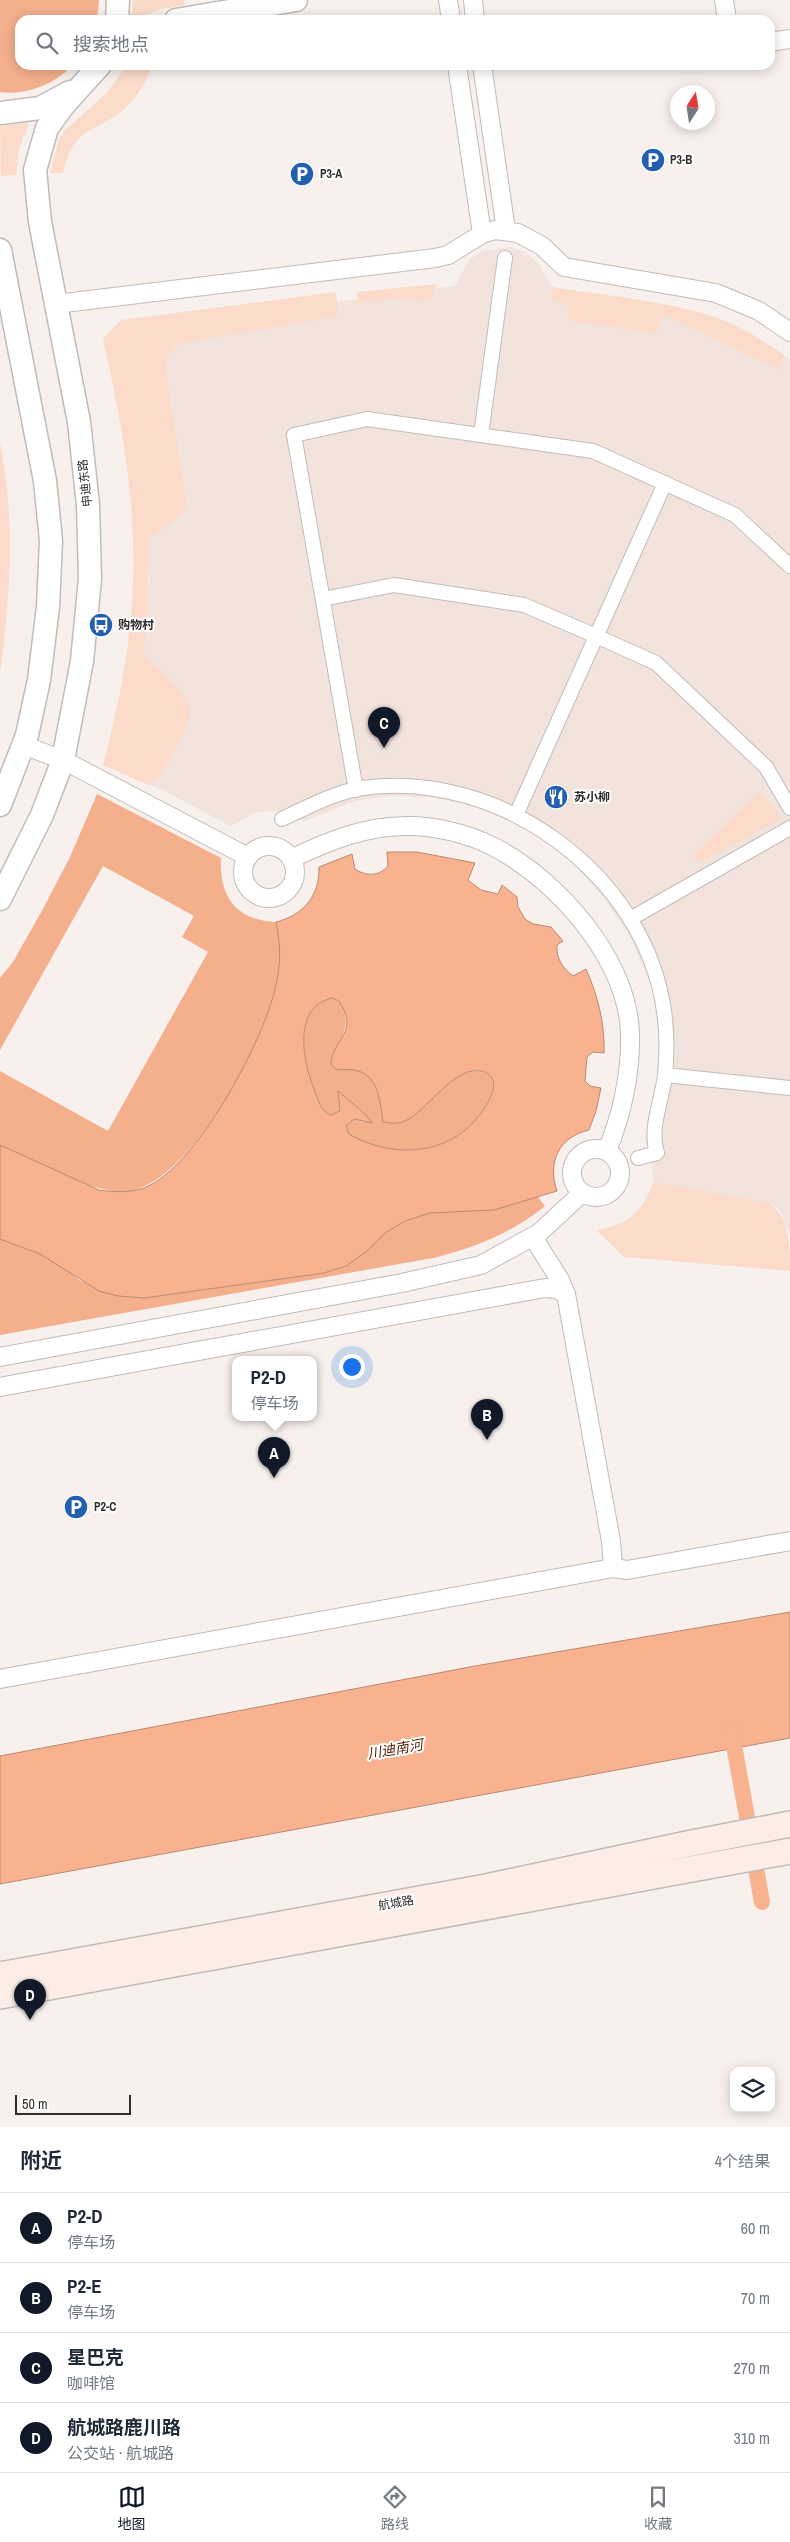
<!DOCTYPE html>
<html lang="zh">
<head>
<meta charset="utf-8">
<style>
  body { margin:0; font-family:"Archivo Narrow","Noto Sans SC",sans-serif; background:#f2f2f3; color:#1f2937 }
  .controls { position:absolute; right:15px; bottom:15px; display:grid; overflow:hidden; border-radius:10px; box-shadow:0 2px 12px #0003 }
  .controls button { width:45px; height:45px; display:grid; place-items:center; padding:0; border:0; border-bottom:1px solid #e0e1e3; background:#fff; color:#1f2937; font:25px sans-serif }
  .compass { position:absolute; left:670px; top:85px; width:45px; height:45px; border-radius:50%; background:#fff; box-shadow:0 2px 12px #0003; rotate:12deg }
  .scale { position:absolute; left:15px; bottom:12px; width:116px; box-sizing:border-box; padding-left:5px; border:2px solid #302d2c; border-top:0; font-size:14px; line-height:18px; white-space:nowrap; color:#302d2c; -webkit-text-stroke:4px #fff; paint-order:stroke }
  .you { position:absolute; left:351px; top:1366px; width:18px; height:18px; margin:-12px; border:4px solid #fff; border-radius:50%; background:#1a73e8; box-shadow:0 0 0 8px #1a73e833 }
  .badge { display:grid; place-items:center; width:32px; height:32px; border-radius:50%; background:#111827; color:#fff; font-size:16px; font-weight:700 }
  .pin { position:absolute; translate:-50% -41px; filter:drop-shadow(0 1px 2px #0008) }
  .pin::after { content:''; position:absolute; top:26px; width:18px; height:15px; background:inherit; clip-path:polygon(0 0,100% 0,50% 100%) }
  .popup { position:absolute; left:232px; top:1356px; width:85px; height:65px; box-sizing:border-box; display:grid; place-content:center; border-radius:10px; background:#fff; filter:drop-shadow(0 1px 4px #0005); font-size:16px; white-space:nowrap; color:#747a83 }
  .popup b { font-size:19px; color:#1f2937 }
  .popup::after { content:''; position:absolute; left:50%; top:100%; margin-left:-10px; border:10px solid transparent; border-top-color:#fff }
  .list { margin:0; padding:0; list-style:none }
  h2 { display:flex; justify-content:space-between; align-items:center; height:65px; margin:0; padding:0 20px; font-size:21px }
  h2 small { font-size:16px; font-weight:400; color:#747a83 }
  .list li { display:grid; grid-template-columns:32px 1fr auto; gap:15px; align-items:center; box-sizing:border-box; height:70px; padding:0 20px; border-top:1px solid #e0e1e3 }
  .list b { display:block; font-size:19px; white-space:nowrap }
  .list p { margin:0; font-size:16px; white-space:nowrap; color:#747a83 }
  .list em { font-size:16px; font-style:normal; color:#747a83 }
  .icon { flex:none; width:28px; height:28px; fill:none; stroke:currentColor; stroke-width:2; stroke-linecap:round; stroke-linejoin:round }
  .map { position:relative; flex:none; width:790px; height:2127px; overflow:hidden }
  .search { position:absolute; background:#fff; box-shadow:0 2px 12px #0003; left:15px; right:15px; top:15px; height:55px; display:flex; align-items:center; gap:12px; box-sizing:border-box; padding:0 18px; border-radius:15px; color:#747a83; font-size:19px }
  .sheet { height:345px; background:#fff }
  nav { display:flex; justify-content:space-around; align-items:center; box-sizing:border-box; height:70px; border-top:1px solid #e0e1e3; background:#fff; font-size:14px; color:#747a83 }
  nav a { display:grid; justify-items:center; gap:2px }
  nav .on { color:#111827 }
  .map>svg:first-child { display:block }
</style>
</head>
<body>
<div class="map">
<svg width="790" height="2127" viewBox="0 0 790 2127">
  <rect width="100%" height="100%" fill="#f7f0ed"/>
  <!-- built -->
  <path fill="#f2e3dc" d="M510 247 524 252 538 263 552 287 676 307 718 318 752 334 790 359V1235L779 1209 769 1203 654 1182 650 1152 645 1141 655 1091 660 1043 653 991 631 938 603 897 576 866 541 838 508 820 470 805 429 797 389 796 355 801 304 821 278 811 257 812 230 826 161 789 120 773 148 613 149 579 147 481 122 347 336 302 455 286 468 261 482 251Z"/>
  <!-- green -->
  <g fill="#fcdbca">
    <path d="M133 0H184L185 5 160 9 137 20H131Z"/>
    <path d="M127 65H153C146 79 140 94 128 105 98 136 76 120 63 173H50L59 140 65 130 106 94Z"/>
    <path d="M29 123 19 149 16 175 1 176 0 126Z"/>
    <path d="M437 284 429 301 397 298 358 303 357 292Z"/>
    <path d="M552 287C606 296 665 300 717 318 741 326 763 341 784 355L779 369 664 315 655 333 568 320V306L564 303 552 301Z"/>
    <path d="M336 292 338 316 186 342C170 349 165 357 166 374L187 506 176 519 149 537 148 613 143 654C156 668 182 689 189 706 195 721 166 766 157 779L149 785 103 765C119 705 131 645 133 582 136 500 121 419 103 339L121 320Z"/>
    <path d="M0 443C12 502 12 560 6 620 4 637 4 654 0 670Z"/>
    <path d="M759 792 778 811V820L700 862 694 855Z"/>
    <path d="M654 1182 769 1203C790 1218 790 1246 790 1271L624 1257 596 1230C630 1225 641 1212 654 1182Z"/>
  </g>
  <!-- forest -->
  <g fill="#f4af8d">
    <path d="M0 0H99L97 20H20V65H72C57 84 24 96 0 92Z"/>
    <path d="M97 794 221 858C219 897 236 920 276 922 281 945 281 966 275 989 262 1045 191 1181 130 1191 95 1197 34 1159 0 1145V1071L108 1131 208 952 182 937 194 916 103 866 0 1050V978L13 962 44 907 70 857Z"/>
    <path d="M332 998 339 1001C352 1022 344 1036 332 1055L337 1070C378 1065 378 1091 383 1122 387 1122 394 1124 398 1123 425 1116 450 1066 481 1072 507 1076 486 1106 478 1117 445 1157 390 1158 349 1134L346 1126 354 1119 363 1122 365 1114 338 1092 340 1111 330 1115C321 1110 318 1099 314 1089 303 1062 292 1007 332 998Z"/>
    <path d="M537 1196 545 1206C512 1233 474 1248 433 1258L0 1335V1239L40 1254 62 1266 79 1280 118 1296 144 1298 324 1273 346 1266 367 1251 385 1233 405 1221 430 1213 494 1210Z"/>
  </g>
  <!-- water -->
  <g fill="#f8b290" stroke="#bc8a72" fill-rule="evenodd">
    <path d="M387 852H417L475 863 468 880 481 890 498 894 502 885 517 897 518 907 525 919 533 924 551 927 563 941 557 945C556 959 563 968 573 976L586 969C598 996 605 1024 604 1053L593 1052 587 1057 585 1081 590 1086 601 1088 596 1111 589 1130C559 1137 547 1162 557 1191L494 1210 430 1213 405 1221 385 1233 367 1251 346 1266 324 1273 144 1298 118 1296 99 1291 40 1254 0 1239V1145L99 1190C114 1192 129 1193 144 1188 196 1168 263 1042 275 989 281 966 281 945 276 922 304 915 320 895 319 867L352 854 355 869C365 876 379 877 388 866ZM332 998 339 1001C360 1034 333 1037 331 1064L337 1070C376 1065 379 1091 383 1122 387 1122 393 1124 398 1123 423 1120 449 1067 480 1071 507 1076 487 1106 478 1117 446 1157 390 1158 349 1134L346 1126 354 1119 372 1123 365 1114 338 1091 340 1111 330 1115C320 1110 318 1099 314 1089 303 1062 292 1007 332 998Z"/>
    <path d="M790 1612V1738L0 1884V1756L475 1666Z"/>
  </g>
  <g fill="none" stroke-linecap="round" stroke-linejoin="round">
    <!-- canal -->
    <path stroke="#f8b290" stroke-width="16" d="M731 1728 762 1902"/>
    <!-- pedestrian casing -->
    <g stroke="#c2bcb9" stroke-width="16">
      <g id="pedestrian">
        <path d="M481 435 505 258"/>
        <path d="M323 599 394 585 524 605 596 636 656 663 766 767 790 808"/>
        <path d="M356 790 294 435 367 419 593 451 735 515 790 566"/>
        <path d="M516 815 665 483"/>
        <path d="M282 819C308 807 335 792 363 788 499 769 645 874 664 1011 667 1032 667 1054 665 1075 662 1101 649 1128 657 1153L638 1158"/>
        <path d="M630 919 790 828"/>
        <path d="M665 1075 790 1088"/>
      </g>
    </g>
    <!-- minor casing -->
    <g stroke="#c2bcb9" stroke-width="20">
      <g id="minor">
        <path d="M448 0 451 20"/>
        <path d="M473 0 475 20"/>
        <path d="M724 0 727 20"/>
        <path d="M770 42 790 39"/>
        <path d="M457 65 482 234"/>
        <path d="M482 65 506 230"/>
        <path d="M56 304 435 258 448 255 482 234 495 230 518 233 542 246 564 267 716 293 759 311 790 332"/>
        <path d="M23 745 63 760 248 857"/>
        <circle cx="269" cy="872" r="26"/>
        <path d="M291 859C328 841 365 826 407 826 436 826 469 834 494 847 558 880 627 959 630 1033 631 1073 622 1114 607 1151"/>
        <circle cx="596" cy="1173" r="24"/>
        <path d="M533 1237 560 1280 566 1294 611 1541 613 1568"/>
        <path d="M0 1357 402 1283 481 1265 539 1233 582 1193"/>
        <path d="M0 1387 545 1288 556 1289 566 1294"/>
        <path d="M0 1679 613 1568 627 1570 790 1541"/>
      </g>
    </g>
    <!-- tertiary casing -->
    <g stroke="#c2bcb9" stroke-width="25">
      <g id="tertiary">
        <path d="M117 20 118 0"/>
        <path d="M176 20 296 0"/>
        <path d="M0 113 40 108 70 92"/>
        <path d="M0 250 45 481 51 541 48 607 39 680 27 735 0 805"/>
        <path d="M0 899 42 815 63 760 82 661 90 579 88 505 79 422 40 222 35 170 47 128 63 106 100 65"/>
      </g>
    </g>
    <!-- secondary casing -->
    <g stroke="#c2bcb9" stroke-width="28">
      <g id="secondary">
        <path d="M0 1975 486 1887 687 1844 790 1824"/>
        <path d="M0 1996 790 1851"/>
      </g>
    </g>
    <!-- pedestrian -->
    <use href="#pedestrian" stroke="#fff" stroke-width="14"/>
    <!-- minor -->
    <use href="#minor" stroke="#fff" stroke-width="18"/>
    <!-- tertiary -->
    <use href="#tertiary" stroke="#fff" stroke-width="22"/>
    <!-- secondary -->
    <use href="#secondary" stroke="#fceee7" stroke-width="25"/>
  </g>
  <!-- icons -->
  <defs>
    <g id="parking-disc" transform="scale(1.25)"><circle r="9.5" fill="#235fb1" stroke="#fff"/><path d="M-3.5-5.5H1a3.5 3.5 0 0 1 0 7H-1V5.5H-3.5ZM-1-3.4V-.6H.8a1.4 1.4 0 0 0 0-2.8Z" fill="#fff"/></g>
    <g id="bus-disc" transform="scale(1.25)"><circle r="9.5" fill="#235fb1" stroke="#fff"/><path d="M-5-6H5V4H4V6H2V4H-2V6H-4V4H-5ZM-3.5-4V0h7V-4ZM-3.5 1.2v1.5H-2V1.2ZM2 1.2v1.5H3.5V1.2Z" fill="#fff"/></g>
    <g id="restaurant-disc" transform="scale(1.25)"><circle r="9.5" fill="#235fb1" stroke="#fff"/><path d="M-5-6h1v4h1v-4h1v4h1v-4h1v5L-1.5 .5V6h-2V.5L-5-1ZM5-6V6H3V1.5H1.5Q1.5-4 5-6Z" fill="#fff"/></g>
  </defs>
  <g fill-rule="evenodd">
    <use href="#parking-disc" x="653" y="160"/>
    <use href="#parking-disc" x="302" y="174"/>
    <use href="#bus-disc" x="101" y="625"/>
    <use href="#restaurant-disc" x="556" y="797"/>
    <use href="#parking-disc" x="76" y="1507"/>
  </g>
  <g text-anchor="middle" stroke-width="4" stroke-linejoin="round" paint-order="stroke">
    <!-- poi labels -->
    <g font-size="12" font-weight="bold" fill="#302d2c" stroke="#fff" text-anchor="start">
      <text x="670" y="164">P3-B</text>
      <text x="320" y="178">P3-A</text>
      <text x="118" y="629">购物村</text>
      <text x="574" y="801">苏小柳</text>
      <text x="94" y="1511">P2-C</text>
    </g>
    <!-- street labels -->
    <g font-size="12" fill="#302d2c" stroke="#fff">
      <text transform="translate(85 483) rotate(-96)" y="4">申迪东路</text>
      <text transform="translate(396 1903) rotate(-10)" y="4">航城路</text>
    </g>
    <!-- water labels -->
    <g font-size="14" font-style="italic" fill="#552100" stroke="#fff">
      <text transform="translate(395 1749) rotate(-10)" y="5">川迪南河</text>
    </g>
  </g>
</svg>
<div class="controls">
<button><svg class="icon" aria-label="layers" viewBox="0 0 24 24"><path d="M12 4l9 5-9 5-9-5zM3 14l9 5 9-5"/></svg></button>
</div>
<svg class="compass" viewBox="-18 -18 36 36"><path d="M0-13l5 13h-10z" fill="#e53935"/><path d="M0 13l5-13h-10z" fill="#747a83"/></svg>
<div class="scale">50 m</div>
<div class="you"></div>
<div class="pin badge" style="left:274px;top:1478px">A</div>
<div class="popup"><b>P2-D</b>停车场</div>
<div class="pin badge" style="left:487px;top:1440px">B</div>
<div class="pin badge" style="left:384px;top:748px">C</div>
<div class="pin badge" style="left:30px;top:2020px">D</div>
<div class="search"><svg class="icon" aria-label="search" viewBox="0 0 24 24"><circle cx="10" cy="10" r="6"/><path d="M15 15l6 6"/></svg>搜索地点</div>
</div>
<section class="sheet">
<h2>附近<small>4个结果</small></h2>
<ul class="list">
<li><span class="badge">A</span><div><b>P2-D</b><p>停车场</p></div><em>60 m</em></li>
<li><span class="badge">B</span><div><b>P2-E</b><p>停车场</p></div><em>70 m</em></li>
<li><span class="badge">C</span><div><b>星巴克</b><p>咖啡馆</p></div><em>270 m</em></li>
<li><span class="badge">D</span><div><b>航城路鹿川路</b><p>公交站 · 航城路</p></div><em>310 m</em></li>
</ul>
</section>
<nav>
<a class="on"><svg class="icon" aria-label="map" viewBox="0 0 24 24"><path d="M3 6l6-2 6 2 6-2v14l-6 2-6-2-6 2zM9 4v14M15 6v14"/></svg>地图</a>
<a><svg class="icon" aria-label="directions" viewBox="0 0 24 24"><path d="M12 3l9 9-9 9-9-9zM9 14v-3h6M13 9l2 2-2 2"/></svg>路线</a>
<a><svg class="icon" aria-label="saved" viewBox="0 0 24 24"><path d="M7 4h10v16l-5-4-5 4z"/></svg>收藏</a>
</nav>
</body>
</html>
